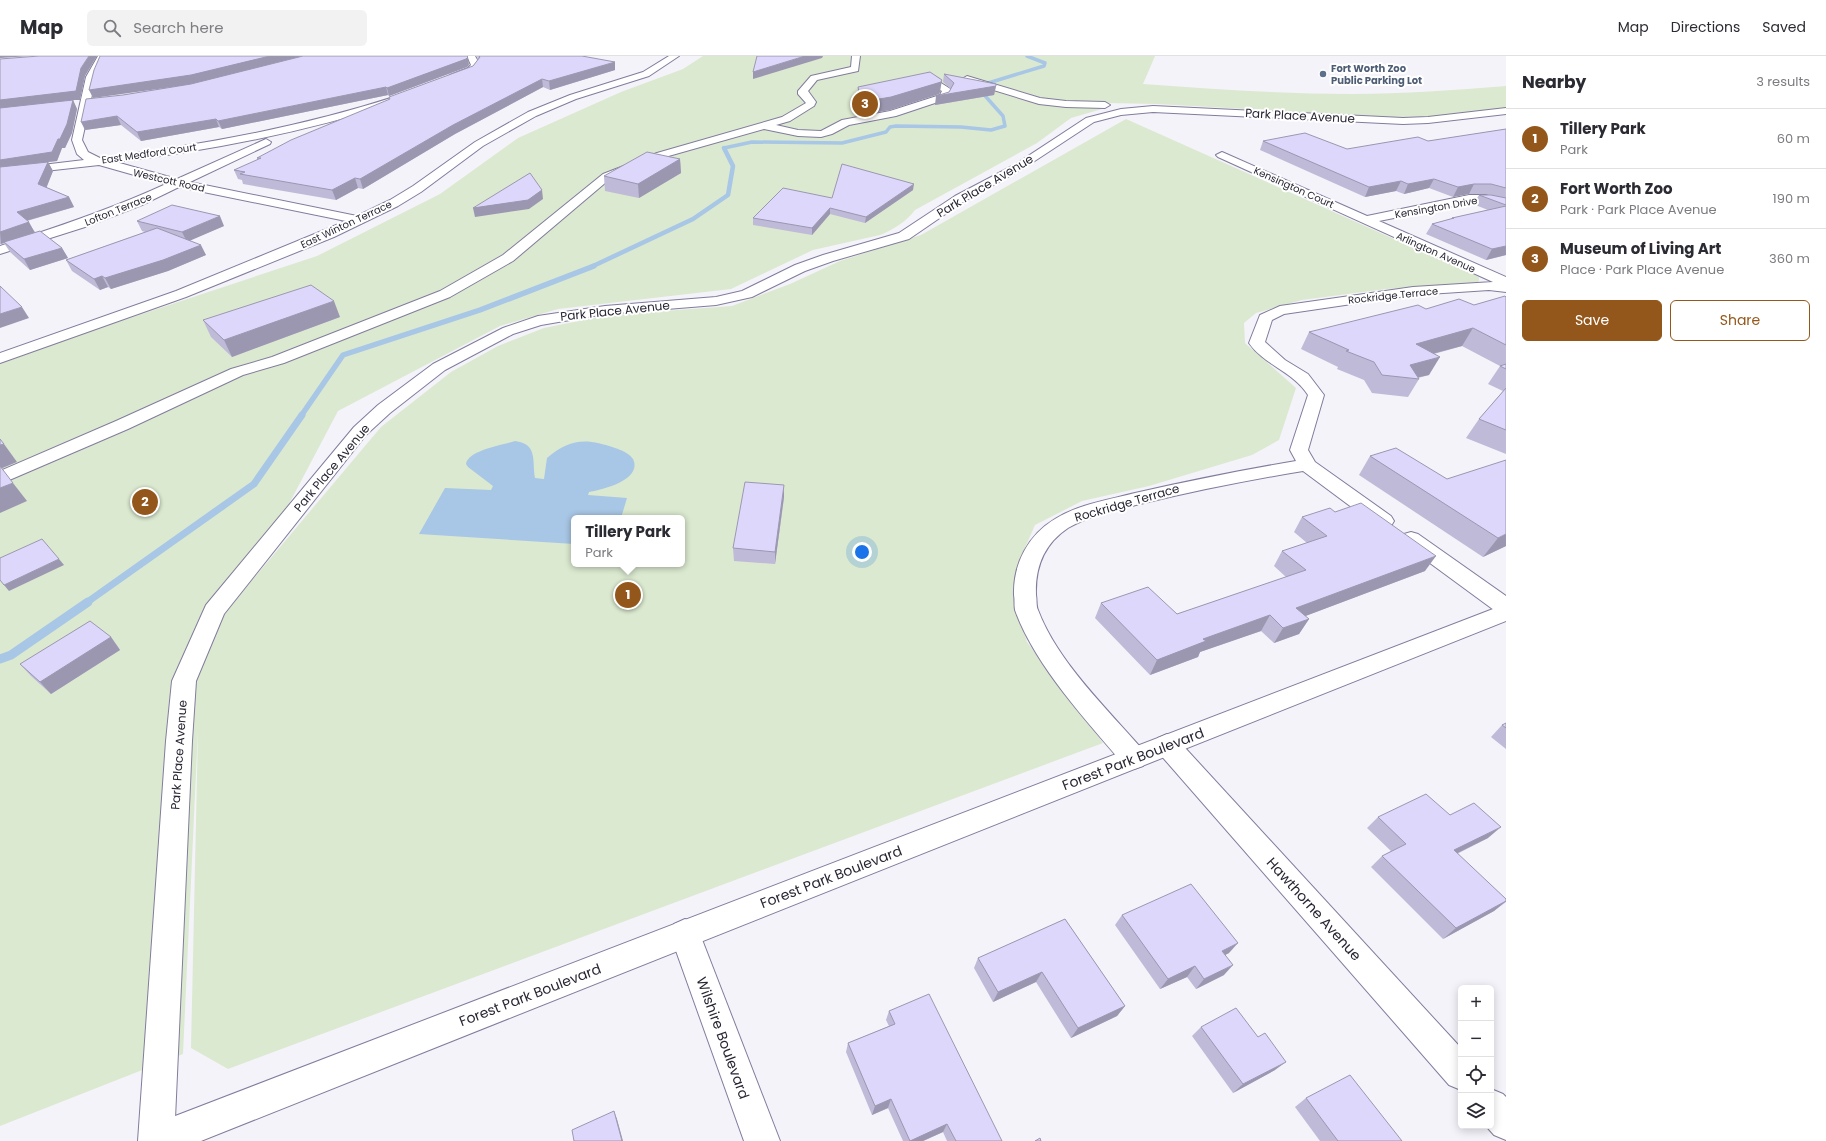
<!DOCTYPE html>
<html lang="en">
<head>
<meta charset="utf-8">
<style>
  body { margin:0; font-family:Poppins,sans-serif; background:#f2f2f3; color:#2b2b33 }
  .controls { position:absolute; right:12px; bottom:12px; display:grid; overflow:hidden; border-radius:6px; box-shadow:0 2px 10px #0003 }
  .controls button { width:36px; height:36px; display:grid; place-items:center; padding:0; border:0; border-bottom:1px solid #e1e1e2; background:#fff; color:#2b2b33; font:20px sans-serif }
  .you { position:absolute; left:862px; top:496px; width:14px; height:14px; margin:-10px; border:3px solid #fff; border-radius:50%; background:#1a73e8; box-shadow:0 0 0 6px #1a73e833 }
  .badge { display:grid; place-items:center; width:26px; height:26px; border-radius:50%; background:#94571b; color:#fff; font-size:13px; font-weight:700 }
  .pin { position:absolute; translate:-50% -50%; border:2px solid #fff; box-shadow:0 1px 4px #0006 }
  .popup { position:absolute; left:571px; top:459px; width:114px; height:52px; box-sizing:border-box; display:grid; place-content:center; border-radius:6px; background:#fff; filter:drop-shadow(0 1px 3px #0005); font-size:13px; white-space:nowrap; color:#7c7c81 }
  .popup b { font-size:15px; color:#2b2b33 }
  .popup::after { content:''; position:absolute; left:50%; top:100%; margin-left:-8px; border:8px solid transparent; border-top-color:#fff }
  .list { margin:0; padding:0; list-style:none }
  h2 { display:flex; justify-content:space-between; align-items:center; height:52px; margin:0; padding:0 16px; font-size:17px }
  h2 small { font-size:13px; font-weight:400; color:#7c7c81 }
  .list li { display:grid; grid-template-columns:26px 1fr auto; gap:12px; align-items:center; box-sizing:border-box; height:60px; padding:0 16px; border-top:1px solid #e1e1e2 }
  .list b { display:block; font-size:15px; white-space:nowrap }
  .list p { margin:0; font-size:13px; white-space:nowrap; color:#7c7c81 }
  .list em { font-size:13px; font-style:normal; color:#7c7c81 }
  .actions { display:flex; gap:8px; padding:12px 16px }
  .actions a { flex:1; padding:9px 0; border:1px solid #94571b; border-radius:6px; text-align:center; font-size:14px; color:#94571b }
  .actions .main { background:#94571b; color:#fff }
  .icon { flex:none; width:22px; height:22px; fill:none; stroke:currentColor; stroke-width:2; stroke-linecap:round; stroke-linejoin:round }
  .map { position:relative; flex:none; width:1506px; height:1085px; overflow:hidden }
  header { display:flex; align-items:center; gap:24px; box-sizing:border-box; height:56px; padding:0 20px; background:#fff; border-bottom:1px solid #e1e1e2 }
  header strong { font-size:19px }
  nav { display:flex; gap:22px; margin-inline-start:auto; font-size:14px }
  .search { width:280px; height:36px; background:#f2f2f3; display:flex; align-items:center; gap:10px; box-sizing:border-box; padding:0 14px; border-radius:6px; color:#7c7c81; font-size:15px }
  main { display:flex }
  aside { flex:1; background:#fff }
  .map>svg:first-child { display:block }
</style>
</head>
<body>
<header>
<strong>Map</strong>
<div class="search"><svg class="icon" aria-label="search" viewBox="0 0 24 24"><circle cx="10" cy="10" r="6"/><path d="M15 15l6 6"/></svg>Search here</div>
<nav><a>Map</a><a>Directions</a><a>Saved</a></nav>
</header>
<main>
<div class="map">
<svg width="1506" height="1085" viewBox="0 0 1506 1085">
  <rect width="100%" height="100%" fill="#f4f3fa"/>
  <!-- green -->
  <path fill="#dbe9d0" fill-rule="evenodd" d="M703 0H1155L1143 28C1212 33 1282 38 1352 38 1403 38 1455 34 1506 30V52L1459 58 1408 62 1157 48 1107 47 1102 53 1071 62 1037 87 915 154C907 165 893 174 880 179L813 194 731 233 558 253 500 270 338 355 243 535 381 371 451 316 498 290 544 272 609 259 732 250 790 228 840 205 921 179 1126 63 1479 221V225L1474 228 1386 233 1302 244 1256 257 1244 267 1245 287 1296 332 1279 384 1252 399 1149 430 1082 445 1035 469 1018 508 1014 542 1027 586 1103 687 228 1013 191 992 198 674 183 998 0 1070V305L317 200 440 138 518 82 621 36 683 13ZM574 462H682V508H574Z"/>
  <!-- water -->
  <path fill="#a8c6e5" d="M515 385C538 388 532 404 535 422L544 423 547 402C570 382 587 382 615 392 621 394 629 397 633 403 643 424 602 434 589 436L588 439 627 442 621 462H574V488L419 478 445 432 491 434 493 430 468 411 466 408C468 394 503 389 515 385Z"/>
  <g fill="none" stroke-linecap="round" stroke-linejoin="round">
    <!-- stream-far4 -->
    <path stroke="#a8c6e5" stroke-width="3.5" d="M725 93 724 92 752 86 842 87 886 76 890 71 896 70 961 71 991 74 1005 70 1003 60 979 33 985 28 1044 10 1045 7 1027 0"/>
    <!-- stream-far3 -->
    <path stroke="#a8c6e5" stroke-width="4.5" d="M591 211 693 163 728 139 733 110 724 92"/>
    <!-- stream-far2 -->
    <path stroke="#a8c6e5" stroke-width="5.5" d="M301 360 343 299 480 254 594 210"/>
    <!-- stream-far1 -->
    <path stroke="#a8c6e5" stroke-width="7" d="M86 547 254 428 302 359"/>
    <!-- stream -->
    <path stroke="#a8c6e5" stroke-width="9" d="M0 603 11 599 88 546"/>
    <!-- minor casing -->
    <g stroke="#817c9c" stroke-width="2">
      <g id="minor">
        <path d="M98 0H106L96 21 82 84 88 96 100 102C200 89 298 72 394 41H400L402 43 400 45C307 76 213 94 116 106L177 123 266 83 271 86 270 88 190 126 357 160 390 144 413 130 475 86 528 56 570 39 643 16 669 0H679L649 20 576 43 536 60 483 90 421 136 398 150 334 181 186 241 0 307V297L176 235 346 165 179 131 142 149 85 171 0 198V190C56 171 112 153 166 128L99 109 0 120V114L84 104 77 98 72 84 86 21Z"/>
        <path d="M467 0H475L480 9C474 17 460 25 450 23L448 21 450 19 468 12 471 9Z"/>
        <path d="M852 0H860L858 15 817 24 808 35 816 46 814 50 790 65 776 69 798 74 821 75 842 64 890 55 940 39 942 35C935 32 928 25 923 20L928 17 939 23 941 27 952 34 947 43 896 60 849 69 832 78 821 81 798 80 764 73 665 101 611 122 513 205 450 241 284 307 243 319 128 373 0 428V415L116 365 231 313 272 301 440 235 503 199 603 118 657 97 782 61 806 47 798 38V35L811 20 851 11Z"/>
        <path d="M967 20 1040 42 1066 45 1105 46 1110 49 1105 52 1066 51 1039 48 964 25 962 23Z"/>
        <path d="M1153 50 1403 62 1428 61 1506 52V58L1428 67 1403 68 1153 56 1121 59 1094 66 1024 112 963 146 909 183 833 205 805 215 752 241 716 249 605 258 541 269 513 278 445 314 390 357 366 379 224 558 196 625 192 685 174 1085H138L166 685 172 625 206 549 354 371 378 349 433 308 503 272 538 260 605 250 716 241 742 235 795 209 823 199 899 177 955 140 1016 108 1086 62 1121 53Z"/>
        <path d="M1222 96 1367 160 1469 139H1486L1506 144V152L1486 147H1469L1379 165 1506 221V236L1489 234 1413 239 1284 258 1272 264 1265 286 1285 304 1308 318 1324 339 1308 394 1315 406 1391 460 1394 465 1391 470 1384 471 1377 470 1303 415C1248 424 1194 435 1140 448 1116 454 1090 459 1068 472 1044 488 1035 511 1036 539 1037 544 1036 550 1038 554 1057 605 1108 654 1143 694L1147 702 1143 710 1134 713 1125 710C1087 665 1035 610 1015 554 1014 549 1015 544 1014 539 1013 508 1028 479 1055 463 1079 448 1108 444 1135 437 1188 425 1242 414 1296 405L1290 394 1308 339C1294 316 1264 309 1249 287L1260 259 1280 250 1413 231 1493 226 1218 101 1216 99Z"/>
        <path d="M1411 476 1418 478 1506 540V559L1498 557 1404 488 1401 483 1404 478Z"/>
        <path d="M1167 678 1176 682 1461 992V1034L1449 1029 1158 696 1154 689 1158 682Z"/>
        <path d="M685 863 696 868 780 1085H744L670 878 674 868Z"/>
        <path d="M1491 1033 1503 1038 1506 1041V1084L1494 1079 1486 1070H1491Z"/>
      </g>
    </g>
    <!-- major casing -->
    <g stroke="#817c9c" stroke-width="2">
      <path id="major" d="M1506 548V565L201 1085H139L145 1073 157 1067Z"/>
    </g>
    <!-- minor -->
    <use href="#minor" fill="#fff" fill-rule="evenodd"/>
    <!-- major -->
    <use href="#major" fill="#fff" fill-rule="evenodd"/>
  </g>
  <!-- wall -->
  <g fill="#bebad8">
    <path d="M477 0H582L615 14 550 34 543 31 455 78 363 133 358 132 336 144 243 128 242 124 238 123 234 114 258 104 257 102 473 10 478 3Z"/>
    <path d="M0 3 85 20 80 44H73L77 53 72 77 65 92H62L57 105 48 106 53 115 46 131 69 141 74 151 27 165 35 176 62 192 68 202 30 214 10 196 4 187 1 188H0Z"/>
    <path d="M469 9 467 11 389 40 388 39 222 73 219 71 141 85 121 69 85 74 123 39 191 28Z"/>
    <path d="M944 18 996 30 994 39 935 49 949 36 951 33 943 26Z"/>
    <path d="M858 31 940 36 939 38 890 54 860 59 857 43Z"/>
    <path d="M1506 73V199L1486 204 1426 178 1432 168 1451 163 1452 162 1488 154 1473 148 1479 139H1491L1486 138H1469L1453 141 1429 132 1404 138 1396 135 1365 141 1260 94 1263 85 1347 93 1428 85Z"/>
    <path d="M680 103 681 117 639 142 605 135 604 120Z"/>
    <path d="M913 134 865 167 830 158 812 179 753 169V162L832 142Z"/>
    <path d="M137 165 224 170 190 184 206 199 168 215 111 233 108 231 100 234 72 215 66 204 145 176 142 175Z"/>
    <path d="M1506 241V398L1466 382 1479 363 1503 335 1488 328 1500 310 1462 290 1434 298 1429 319 1418 322 1419 323 1408 341 1372 337 1364 324 1337 313 1338 311 1301 293 1309 276 1426 253 1474 249Z"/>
    <path d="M340 261 232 301 211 281 203 264Z"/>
    <path d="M1370 400 1447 423 1506 490 1483 501 1359 419Z"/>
    <path d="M784 441 775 508 734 505 733 492Z"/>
    <path d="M1302 461 1425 515 1305 560 1309 563 1299 578 1274 587 1261 575 1200 596 1198 601 1150 619 1095 562 1101 547 1177 558 1286 521 1274 510 1282 495 1307 487 1294 476Z"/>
    <path d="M111 581 120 594 51 638 31 620 20 608Z"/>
    <path d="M1506 667V693L1491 681 1502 669Z"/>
    <path d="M1450 759 1488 782 1457 798 1506 843V846L1494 855 1443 883 1371 811 1382 800 1391 795 1367 772 1378 761Z"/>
    <path d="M1122 859 1229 897 1225 899 1224 919 1196 933 1187 921 1160 933 1115 869Z"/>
    <path d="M1065 863 1125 950 1117 960 1071 982 1036 926 993 946 974 912 978 902Z"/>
    <path d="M889 955 1002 1085H947L943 1076 923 1085H903L888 1052 872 1059 846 996 848 987 889 970 886 964Z"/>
    <path d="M1201 971 1275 1014 1233 1037 1192 980Z"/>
    <path d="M1306 1042 1402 1085H1320L1295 1051Z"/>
  </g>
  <!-- shaded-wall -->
  <g fill="#9b97b0">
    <path d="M0 0H31L0 2Z"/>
    <path d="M89 0H97L85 20 80 44H73L77 53 72 77 65 92H62L57 105 48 106 53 115 44 138 0 114V44L81 12Z"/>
    <path d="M270 0H303L194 28 93 42 89 34Z"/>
    <path d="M805 0H823L822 2 753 23V16Z"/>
    <path d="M468 1 469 9 467 11 389 40 387 32Z"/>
    <path d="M615 6V14L550 34 549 25Z"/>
    <path d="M542 23 543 31 455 78 363 133 360 123 453 69Z"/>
    <path d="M942 24 940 36 939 38 890 54 860 59 861 46Z"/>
    <path d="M996 30 994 39 935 49 936 40Z"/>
    <path d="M386 31 388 39 222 73 218 65Z"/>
    <path d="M117 60 121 69 85 74 81 66Z"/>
    <path d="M216 63 219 71 141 85 137 76Z"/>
    <path d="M680 103 681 117 639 142 638 128Z"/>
    <path d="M355 122 358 132 336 144 332 134Z"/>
    <path d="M1434 123 1429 132 1404 138 1408 128Z"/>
    <path d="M1401 125 1396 135 1365 141 1369 131Z"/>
    <path d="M914 128 913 134 865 167 866 161Z"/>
    <path d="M1474 128 1469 138 1453 141 1458 131Z"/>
    <path d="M542 134 543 143 529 153 475 161 473 152Z"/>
    <path d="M69 141 74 151 22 166 17 156Z"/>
    <path d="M830 152V158L812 179V172Z"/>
    <path d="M220 160 224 170 187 186 182 176Z"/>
    <path d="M29 166 35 177 1 188 0 176Z"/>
    <path d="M201 189 206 199 168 215 111 233 105 222Z"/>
    <path d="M1506 190V199L1486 204 1492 193Z"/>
    <path d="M62 192 68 202 30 214 24 203Z"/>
    <path d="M102 220 108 231 100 234 94 223Z"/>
    <path d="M334 245 340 261 232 301 224 284Z"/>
    <path d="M22 251 29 262 0 272V258Z"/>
    <path d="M1473 272 1462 290 1405 305 1416 288Z"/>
    <path d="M1440 301 1429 319 1415 322 1410 309Z"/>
    <path d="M4 388 17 406 0 413V389Z"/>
    <path d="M13 427 27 445 0 457V432Z"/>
    <path d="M784 429V441L775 508V496Z"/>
    <path d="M1506 478V490L1483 501 1498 482Z"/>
    <path d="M1436 500 1425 515 1287 567 1296 552Z"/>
    <path d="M59 503 64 509 9 535 4 529Z"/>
    <path d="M1270 559 1261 575 1200 596 1198 601 1150 619 1157 604 1203 583Z"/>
    <path d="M1309 563 1299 578 1274 587 1283 572Z"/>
    <path d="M111 581 120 594 51 638 40 626Z"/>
    <path d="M1501 771 1488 782 1441 805 1454 794Z"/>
    <path d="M1506 845 1494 855 1443 883 1456 872Z"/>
    <path d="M1238 887 1229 897 1213 905 1222 895Z"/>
    <path d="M1233 909 1224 919 1196 933 1204 923Z"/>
    <path d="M1195 910 1187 921 1160 933 1168 923Z"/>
    <path d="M1042 916 1036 926 993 946 998 936Z"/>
    <path d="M1125 950 1117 960 1071 982 1078 972Z"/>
    <path d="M1286 1006 1275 1014 1233 1037 1243 1028Z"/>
    <path d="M891 1043 888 1052 872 1059 875 1050Z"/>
    <path d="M614 1055 617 1063 623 1085H622Z"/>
    <path d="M947 1068 943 1076 923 1085H909Z"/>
  </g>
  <!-- building -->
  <g fill="#ddd8fb" stroke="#9b97b0">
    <path d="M39 0H89L81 12 76 35 0 44V3Z"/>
    <path d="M100 0H270L191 19 89 34 94 14Z"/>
    <path d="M303 0H467L468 1 466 3 387 32 386 31 218 65 216 63 137 76 117 60 81 66 86 43 123 39 191 28Z"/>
    <path d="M479 0H582L615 6 549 25 542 23 453 69 360 123 355 122 332 134 240 118 245 116 234 114 261 102H257L291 84 390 43 389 41 473 10 480 1Z"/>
    <path d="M757 0H805L753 16Z"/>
    <path d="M930 16 942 24 941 26 891 41 861 46 858 31Z"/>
    <path d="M944 18 996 28V30L936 40 949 36 954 27Z"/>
    <path d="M73 44 67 68 60 83H58L52 96 0 104V52Z"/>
    <path d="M1506 73V132L1491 128H1474L1458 131 1434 123 1408 128 1401 125 1369 131 1263 85 1305 77 1347 93 1418 81 1428 85Z"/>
    <path d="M647 96 680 103 638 128 604 120Z"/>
    <path d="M48 106 38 128 69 141 17 156 29 166 0 176V111Z"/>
    <path d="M842 108 914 128 866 161 830 152 812 172 753 162 783 132 832 142Z"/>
    <path d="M530 117 542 134 528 144 473 152Z"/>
    <path d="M1479 139H1491L1506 142V149Z"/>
    <path d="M172 149 220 160 182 176 137 165Z"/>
    <path d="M1506 150V190L1492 193 1432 168 1454 162H1452Z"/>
    <path d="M157 172 201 189 163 204 105 222 102 220 94 223 66 204Z"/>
    <path d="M40 175 62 192 24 203 4 186Z"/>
    <path d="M311 229 334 245 224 284 203 264Z"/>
    <path d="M0 230 22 251 0 258Z"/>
    <path d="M1505 240 1506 241V289L1473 272 1416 288 1440 301 1410 309 1419 323 1382 319 1374 306 1346 295 1349 294 1309 276 1418 249 1426 253 1459 243 1474 249Z"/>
    <path d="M1506 308V313L1500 310Z"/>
    <path d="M1506 332V374L1479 363Z"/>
    <path d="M0 383 4 388 0 389Z"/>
    <path d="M1396 392 1447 423 1506 404V478L1498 482 1370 400Z"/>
    <path d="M0 410 13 427 0 432Z"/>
    <path d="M745 426 784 429 775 496 733 492Z"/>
    <path d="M1361 447 1436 500 1296 552 1309 563 1283 572 1270 559 1203 583 1206 585 1157 604 1101 547 1148 531 1177 558 1306 514 1282 495 1327 480 1302 461 1330 452 1335 456Z"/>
    <path d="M42 483 59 503 4 529 0 524V502Z"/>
    <path d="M90 565 111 581 40 626 20 608Z"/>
    <path d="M1506 667V672L1502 669Z"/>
    <path d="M1426 738 1450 759 1474 747 1501 771 1454 794 1506 843V845L1456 872 1382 800 1406 788 1378 761Z"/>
    <path d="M1191 828 1238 887 1222 895 1233 909 1204 923 1195 910 1168 923 1122 859Z"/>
    <path d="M1065 863 1125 950 1078 972 1042 916 998 936 978 902Z"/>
    <path d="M929 938 1002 1085H956L947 1068 910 1085 891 1043 875 1050 848 987 895 968 889 955Z"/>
    <path d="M1236 952 1258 981 1265 977 1286 1006 1243 1028 1201 971Z"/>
    <path d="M1350 1019 1402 1085H1338L1306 1042Z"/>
    <path d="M614 1055 622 1085H574L572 1074Z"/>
    <path d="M1040 1082 1041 1085H1035Z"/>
  </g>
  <!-- markers -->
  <circle fill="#5c6f8a" stroke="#fff" stroke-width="1.5" cx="1323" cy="18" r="4"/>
  <g text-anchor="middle" stroke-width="4" stroke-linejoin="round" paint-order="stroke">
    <!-- far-service labels -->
    <g font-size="10" font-weight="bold" fill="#4e5e75" stroke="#fff" text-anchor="start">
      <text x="1331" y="16">Fort Worth Zoo<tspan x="1331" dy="12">Public Parking Lot</tspan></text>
    </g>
    <!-- far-street labels -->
    <g font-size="10" fill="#282633" stroke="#fff">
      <text transform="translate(149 97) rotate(-8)" y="4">East Medford Court</text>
      <text transform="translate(169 124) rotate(13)" y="4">Westcott Road</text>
      <text transform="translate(1294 131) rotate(24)" y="4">Kensington Court</text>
      <text transform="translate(1436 151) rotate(-10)" y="4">Kensington Drive</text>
      <text transform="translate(118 153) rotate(-22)" y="4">Lofton Terrace</text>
      <text transform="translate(346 168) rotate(-25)" y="4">East Winton Terrace</text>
      <text transform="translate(1436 196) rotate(24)" y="4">Arlington Avenue</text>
      <text transform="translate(1393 239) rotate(-6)" y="4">Rockridge Terrace</text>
    </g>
    <!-- street labels -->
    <g font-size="12" fill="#282633" stroke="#fff">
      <text transform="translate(1300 60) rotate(3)" y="4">Park Place Avenue</text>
      <text transform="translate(985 130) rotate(-31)" y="4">Park Place Avenue</text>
      <text transform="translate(615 255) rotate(-6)" y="4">Park Place Avenue</text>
      <text transform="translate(332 412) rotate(-50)" y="4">Park Place Avenue</text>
      <text transform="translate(1127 447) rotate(-16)" y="4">Rockridge Terrace</text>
      <text transform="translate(179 699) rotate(-86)" y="4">Park Place Avenue</text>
    </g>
    <!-- near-street labels -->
    <g font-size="14" fill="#282633" stroke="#fff">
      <text transform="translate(1133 703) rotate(-21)" y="5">Forest Park Boulevard</text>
      <text transform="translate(831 821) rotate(-21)" y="5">Forest Park Boulevard</text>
      <text transform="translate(1314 853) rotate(48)" y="5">Hawthorne Avenue</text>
      <text transform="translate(530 939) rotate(-21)" y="5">Forest Park Boulevard</text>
      <text transform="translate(723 982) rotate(70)" y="5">Wilshire Boulevard</text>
    </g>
  </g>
</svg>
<div class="controls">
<button>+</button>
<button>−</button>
<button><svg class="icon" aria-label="locate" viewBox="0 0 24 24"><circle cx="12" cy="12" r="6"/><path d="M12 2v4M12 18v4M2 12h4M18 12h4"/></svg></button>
<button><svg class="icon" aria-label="layers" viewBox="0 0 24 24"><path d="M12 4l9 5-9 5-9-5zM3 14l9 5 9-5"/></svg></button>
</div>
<div class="you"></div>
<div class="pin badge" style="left:628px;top:539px">1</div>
<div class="popup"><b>Tillery Park</b>Park</div>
<div class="pin badge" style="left:145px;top:446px">2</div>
<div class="pin badge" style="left:865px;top:48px">3</div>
</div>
<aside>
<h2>Nearby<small>3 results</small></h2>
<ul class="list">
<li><span class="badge">1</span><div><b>Tillery Park</b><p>Park</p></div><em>60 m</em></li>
<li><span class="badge">2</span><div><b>Fort Worth Zoo</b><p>Park · Park Place Avenue</p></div><em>190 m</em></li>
<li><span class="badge">3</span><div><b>Museum of Living Art</b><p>Place · Park Place Avenue</p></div><em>360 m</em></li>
</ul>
<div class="actions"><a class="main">Save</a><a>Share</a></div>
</aside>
</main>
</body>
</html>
